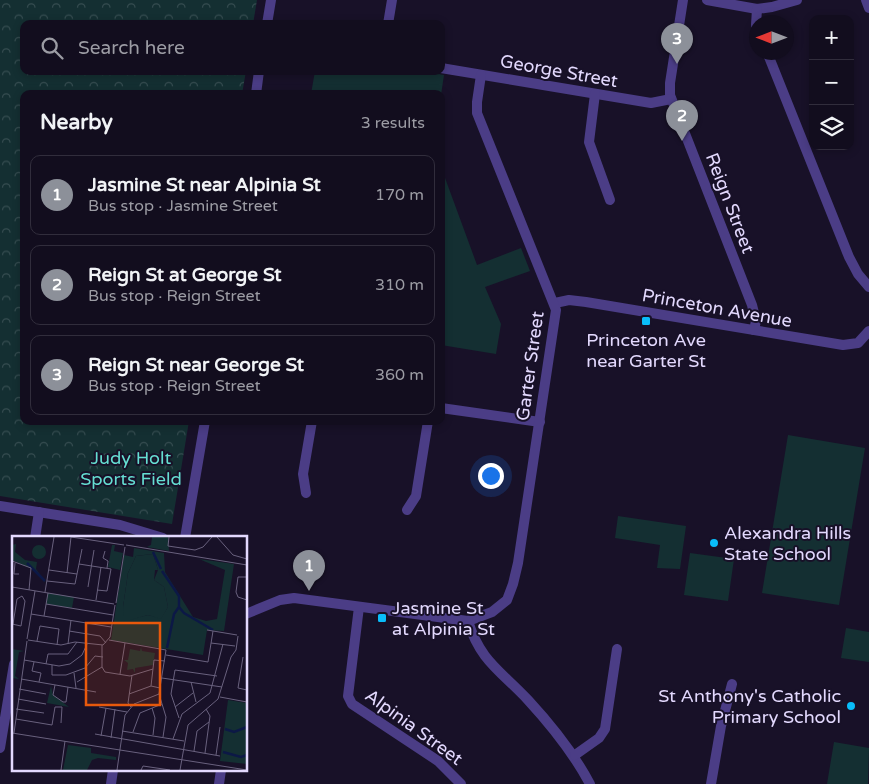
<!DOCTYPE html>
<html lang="en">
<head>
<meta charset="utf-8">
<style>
  body { margin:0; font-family:"Varela Round",sans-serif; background:#1f1b2b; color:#f1f3f6 }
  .controls { position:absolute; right:15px; top:15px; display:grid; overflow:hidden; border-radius:10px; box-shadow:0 2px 8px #0003 }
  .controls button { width:45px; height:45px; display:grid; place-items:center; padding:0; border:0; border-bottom:1px solid #312d3c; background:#120d1e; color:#f1f3f6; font:25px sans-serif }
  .compass { position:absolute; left:749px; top:15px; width:45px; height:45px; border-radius:50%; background:#120d1e; box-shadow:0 2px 8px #0003; rotate:270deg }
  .you { position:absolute; left:490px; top:475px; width:18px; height:18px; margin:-12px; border:4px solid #fff; border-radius:50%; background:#1a73e8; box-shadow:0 0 0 8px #1a73e833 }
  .badge { display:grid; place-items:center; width:32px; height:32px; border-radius:50%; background:#8c9099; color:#fff; font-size:16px; font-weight:700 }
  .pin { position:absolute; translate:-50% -41px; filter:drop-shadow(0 1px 2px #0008) }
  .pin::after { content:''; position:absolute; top:26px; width:18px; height:15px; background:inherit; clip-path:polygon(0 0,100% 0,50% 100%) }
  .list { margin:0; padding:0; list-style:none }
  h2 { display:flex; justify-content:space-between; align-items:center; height:65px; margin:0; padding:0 20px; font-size:21px }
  h2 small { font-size:16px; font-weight:400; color:#9c9ca4 }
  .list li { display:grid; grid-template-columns:32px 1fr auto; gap:15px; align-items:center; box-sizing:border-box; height:80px; margin:0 10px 10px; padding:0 10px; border:1px solid #312d3c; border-radius:10px }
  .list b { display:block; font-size:19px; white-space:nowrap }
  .list p { margin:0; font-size:16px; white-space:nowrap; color:#9c9ca4 }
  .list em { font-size:16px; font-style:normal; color:#9c9ca4 }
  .icon { flex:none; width:28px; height:28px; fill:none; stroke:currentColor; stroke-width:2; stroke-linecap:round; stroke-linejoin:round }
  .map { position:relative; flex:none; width:869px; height:784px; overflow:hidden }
  .search { position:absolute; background:#120d1e; box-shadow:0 2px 8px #0003; left:20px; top:20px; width:425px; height:55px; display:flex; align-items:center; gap:12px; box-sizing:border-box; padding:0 18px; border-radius:10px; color:#9c9ca4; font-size:19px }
  .panel { position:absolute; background:#120d1e; box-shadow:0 2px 8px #0003; left:20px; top:90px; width:425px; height:335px; border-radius:10px }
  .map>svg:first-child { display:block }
</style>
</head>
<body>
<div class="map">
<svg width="869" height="784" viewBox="0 0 869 784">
  <defs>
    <pattern id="forest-crowns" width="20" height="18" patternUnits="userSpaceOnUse" patternTransform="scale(1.25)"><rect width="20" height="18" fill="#142f32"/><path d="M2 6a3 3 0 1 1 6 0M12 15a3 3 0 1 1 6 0" fill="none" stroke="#364d51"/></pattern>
  </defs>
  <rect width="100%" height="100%" fill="#181128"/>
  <!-- forest -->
  <path fill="url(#forest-crowns)" d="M0 0H257L253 24H24V71H246L242 94H24V421H189L172 524 0 496Z"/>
  <!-- park -->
  <g fill="#142f32">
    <path d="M315 71H420L444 75 441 95 311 94Z"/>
    <path d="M441 167 477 265 521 248 530 271 485 287 501 324 496 354 441 345Z"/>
    <path d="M788 435 865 448 839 605 762 593Z"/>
    <path d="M618 516 686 526 680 569 657 568 660 545 615 538Z"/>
    <path d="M690 553 734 559 728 601 684 595Z"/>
    <path d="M846 628 869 632V662L841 658Z"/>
    <path d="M834 742 869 748 868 784H827Z"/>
  </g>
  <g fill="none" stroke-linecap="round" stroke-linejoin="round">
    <!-- minor -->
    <g stroke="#4b3d86" stroke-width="10">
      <path d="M683 0 670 83V95L752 305 756 321 754 330"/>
      <path d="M707 0 757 9 772 7 797 0"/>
      <path d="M866 0 869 8"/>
      <path d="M267 24 271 0"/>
      <path d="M388 24 392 0"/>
      <path d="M756 25 757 9"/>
      <path d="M767 52 849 257 858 274 869 287"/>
      <path d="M441 68 651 103 671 99"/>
      <path d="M256 94 259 71"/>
      <path d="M595 94 589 142 610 200"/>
      <path d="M555 303 569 300 586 302 843 345 858 343 869 331"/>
      <path d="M441 408 540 422"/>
      <path d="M306 493 303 474 312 421"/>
      <path d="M0 506 120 525 163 538"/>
      <path d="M407 510 416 496 428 421"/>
      <path d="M35 538 39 512"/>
      <path d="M185 538 205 421"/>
      <path d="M359 607 348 696 352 704 438 761 461 784"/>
      <path d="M246 614 280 600 294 598 468 621 492 612 507 600 513 584 518 563 556 310 477 113V102L481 75"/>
      <path d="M468 621C480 661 501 671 528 700 552 726 573 752 590 784"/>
      <path d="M0 748 14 664"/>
      <path d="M575 755 599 738 605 729 617 649"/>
      <path d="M111 784 113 770"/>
      <path d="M219 784 221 770"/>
      <path d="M711 784 721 726 732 684"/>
    </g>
  </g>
  <!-- markers -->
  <g fill="#09bdfa" stroke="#181128" stroke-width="2">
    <rect x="641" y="316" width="10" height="10" rx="2.5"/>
    <circle cx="714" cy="543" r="5"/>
    <rect x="377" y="613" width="10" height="10" rx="2.5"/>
    <circle cx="851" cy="706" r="5"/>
  </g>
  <g text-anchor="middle" stroke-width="4" stroke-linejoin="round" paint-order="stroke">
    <!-- street labels -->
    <g font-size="18" fill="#e3d9fe" stroke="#181128">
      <text transform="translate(559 71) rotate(10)" y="6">George Street</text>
      <text transform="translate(730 203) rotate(69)" y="6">Reign Street</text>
      <text transform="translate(717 308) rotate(10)" y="6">Princeton Avenue</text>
      <text transform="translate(530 366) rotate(-82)" y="6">Garter Street</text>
      <text transform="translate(414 727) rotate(36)" y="6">Alpinia Street</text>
    </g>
    <!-- poi labels -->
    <g font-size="18" fill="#e3d9fe" stroke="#181128" text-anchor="start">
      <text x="646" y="346" text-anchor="middle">Princeton Ave<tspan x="646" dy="21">near Garter St</tspan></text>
      <text x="724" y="539">Alexandra Hills<tspan x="724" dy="21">State School</tspan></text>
      <text x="392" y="614">Jasmine St<tspan x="392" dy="21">at Alpinia St</tspan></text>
      <text x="841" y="702" text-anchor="end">St Anthony's Catholic<tspan x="841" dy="21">Primary School</tspan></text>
    </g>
    <!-- park labels -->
    <g font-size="18" fill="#65ded2" stroke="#181128">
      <text x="131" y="464">Judy Holt<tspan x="131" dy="21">Sports Field</tspan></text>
    </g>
  </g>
  <!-- overview -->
  <g transform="translate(12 536)">
    <rect width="235" height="235" fill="#181128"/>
    <path d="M140 1H156L157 15 135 11 139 9ZM4 8 3 16 13 24 25 26 24 33 34 47 20 33 0 24V9ZM100 9H103L102 15 111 17 108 34 96 31ZM122 12 152 17 153 36 181 81 194 85 205 83 213 34 187 23 222 28 212 95 195 94 191 119 99 104 112 19 121 21ZM141 18 146 34 142 44 152 51 156 71 149 82 136 79 119 83 111 71 116 37 124 20ZM216 164 235 167V228L208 225Z" fill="#142f32" fill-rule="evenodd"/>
    <path d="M20 16a7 7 0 1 1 14 0a7 7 0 1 1-14 0ZM141 18 146 34H143L142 44 152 51 156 71 149 83 136 79 118 84 112 80 111 71 116 37 124 20ZM36 57 62 61 60 72 34 68ZM129 111 130 115 143 117 141 129 123 132V137L121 133 115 134 116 127 112 124H116L118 113 128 115ZM0 113 12 115 7 116 3 140 7 143 0 142ZM39 150 41 159 57 171 35 167ZM56 209 79 212V217L104 221V224L86 222 80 224 75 234H51Z" fill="#142f32"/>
    <path fill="none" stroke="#0c1846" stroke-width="2.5" d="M141 16 149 33M15 27 33 45M150 35 167 60V71L172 77 201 94M155 112 162 78 167 71M213 193 222 196 235 191M211 216 229 221 235 219"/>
    <path fill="none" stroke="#69617e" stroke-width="1" d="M59 1 112 9M157 1 156 10 183 14 191 11 200 1M205 1 221 19 235 23M114 9 235 29M93 15 91 22 96 25 95 32M0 25 19 32 17 54M3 27 2 38H7M67 28 99 33 95 55 85 54M37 34 65 38M55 37 59 1M235 41H226L224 56 226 61 235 64M35 45 63 48 70 13M0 51 102 68M76 51 82 14M33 56 42 1M84 64 89 31M104 67 113 11M34 68 101 79M19 78 99 91M32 80 36 57M0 88 9 90 13 65 10 60 5 63 1 88M195 94 225 99M57 95 88 100 94 107M15 103 23 55M16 104 49 109 63 106 91 109 98 101 103 69M97 104 154 114 147 158 154 181 151 201M25 105 28 90 47 93 45 109M199 107 223 110M56 108 59 84M154 119 196 126 201 95M231 121 226 152 235 154M12 124 47 130 58 128 70 119 75 108M22 126 20 135 29 137 27 146M34 128 36 118H56L65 106M40 129V139H54L73 132 83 120 91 121M90 131 93 136 118 140 141 133M90 131V109M62 137 64 152M108 138 113 107M150 142 210 151M9 143 84 156M65 146 90 131M179 146 184 166M43 149 41 159 51 166H54L56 151M139 150 142 124 153 125M7 153 34 158M117 158 139 150 148 152M208 161 235 166M6 163 34 168M87 171 115 176M119 171 116 167 120 139M163 171 181 157M140 172 143 182 141 199M4 173 32 177M167 182 159 158 163 134 205 140M4 183 40 189 43 171H50L49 187M110 195 172 205M121 196 128 177 150 168M0 197 235 234M2 197 15 105M83 198 208 220M89 200 94 172M99 202 103 173M161 203 170 178 198 157 211 108M182 215 185 195 197 186M193 217 198 180 194 173M204 219 208 191M49 234 53 205M105 234 113 179 122 168 147 158M129 234 131 230 158 234M168 234 176 189 206 163 219 121 224 114 226 100"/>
    <path fill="#e8590c" fill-opacity="0.15" stroke="#e8590c" stroke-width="2.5" d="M74 87H148V169H74Z"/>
    <rect width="235" height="235" fill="none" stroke="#e3d9fe" stroke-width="2.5"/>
  </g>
</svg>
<div class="controls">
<button>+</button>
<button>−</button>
<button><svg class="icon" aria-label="layers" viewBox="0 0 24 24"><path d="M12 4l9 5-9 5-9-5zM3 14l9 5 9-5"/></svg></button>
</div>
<svg class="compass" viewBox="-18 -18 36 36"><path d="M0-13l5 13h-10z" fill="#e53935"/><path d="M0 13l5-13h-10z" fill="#9c9ca4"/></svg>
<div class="you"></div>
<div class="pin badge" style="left:309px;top:591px">1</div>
<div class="pin badge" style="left:682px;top:141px">2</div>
<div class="pin badge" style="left:677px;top:64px">3</div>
<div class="search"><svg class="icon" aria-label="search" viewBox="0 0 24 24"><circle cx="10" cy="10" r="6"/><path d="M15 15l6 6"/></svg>Search here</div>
<section class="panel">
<h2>Nearby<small>3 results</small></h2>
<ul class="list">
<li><span class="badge">1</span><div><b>Jasmine St near Alpinia St</b><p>Bus stop · Jasmine Street</p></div><em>170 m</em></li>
<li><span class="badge">2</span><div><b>Reign St at George St</b><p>Bus stop · Reign Street</p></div><em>310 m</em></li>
<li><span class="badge">3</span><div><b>Reign St near George St</b><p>Bus stop · Reign Street</p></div><em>360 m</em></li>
</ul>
</section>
</div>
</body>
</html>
